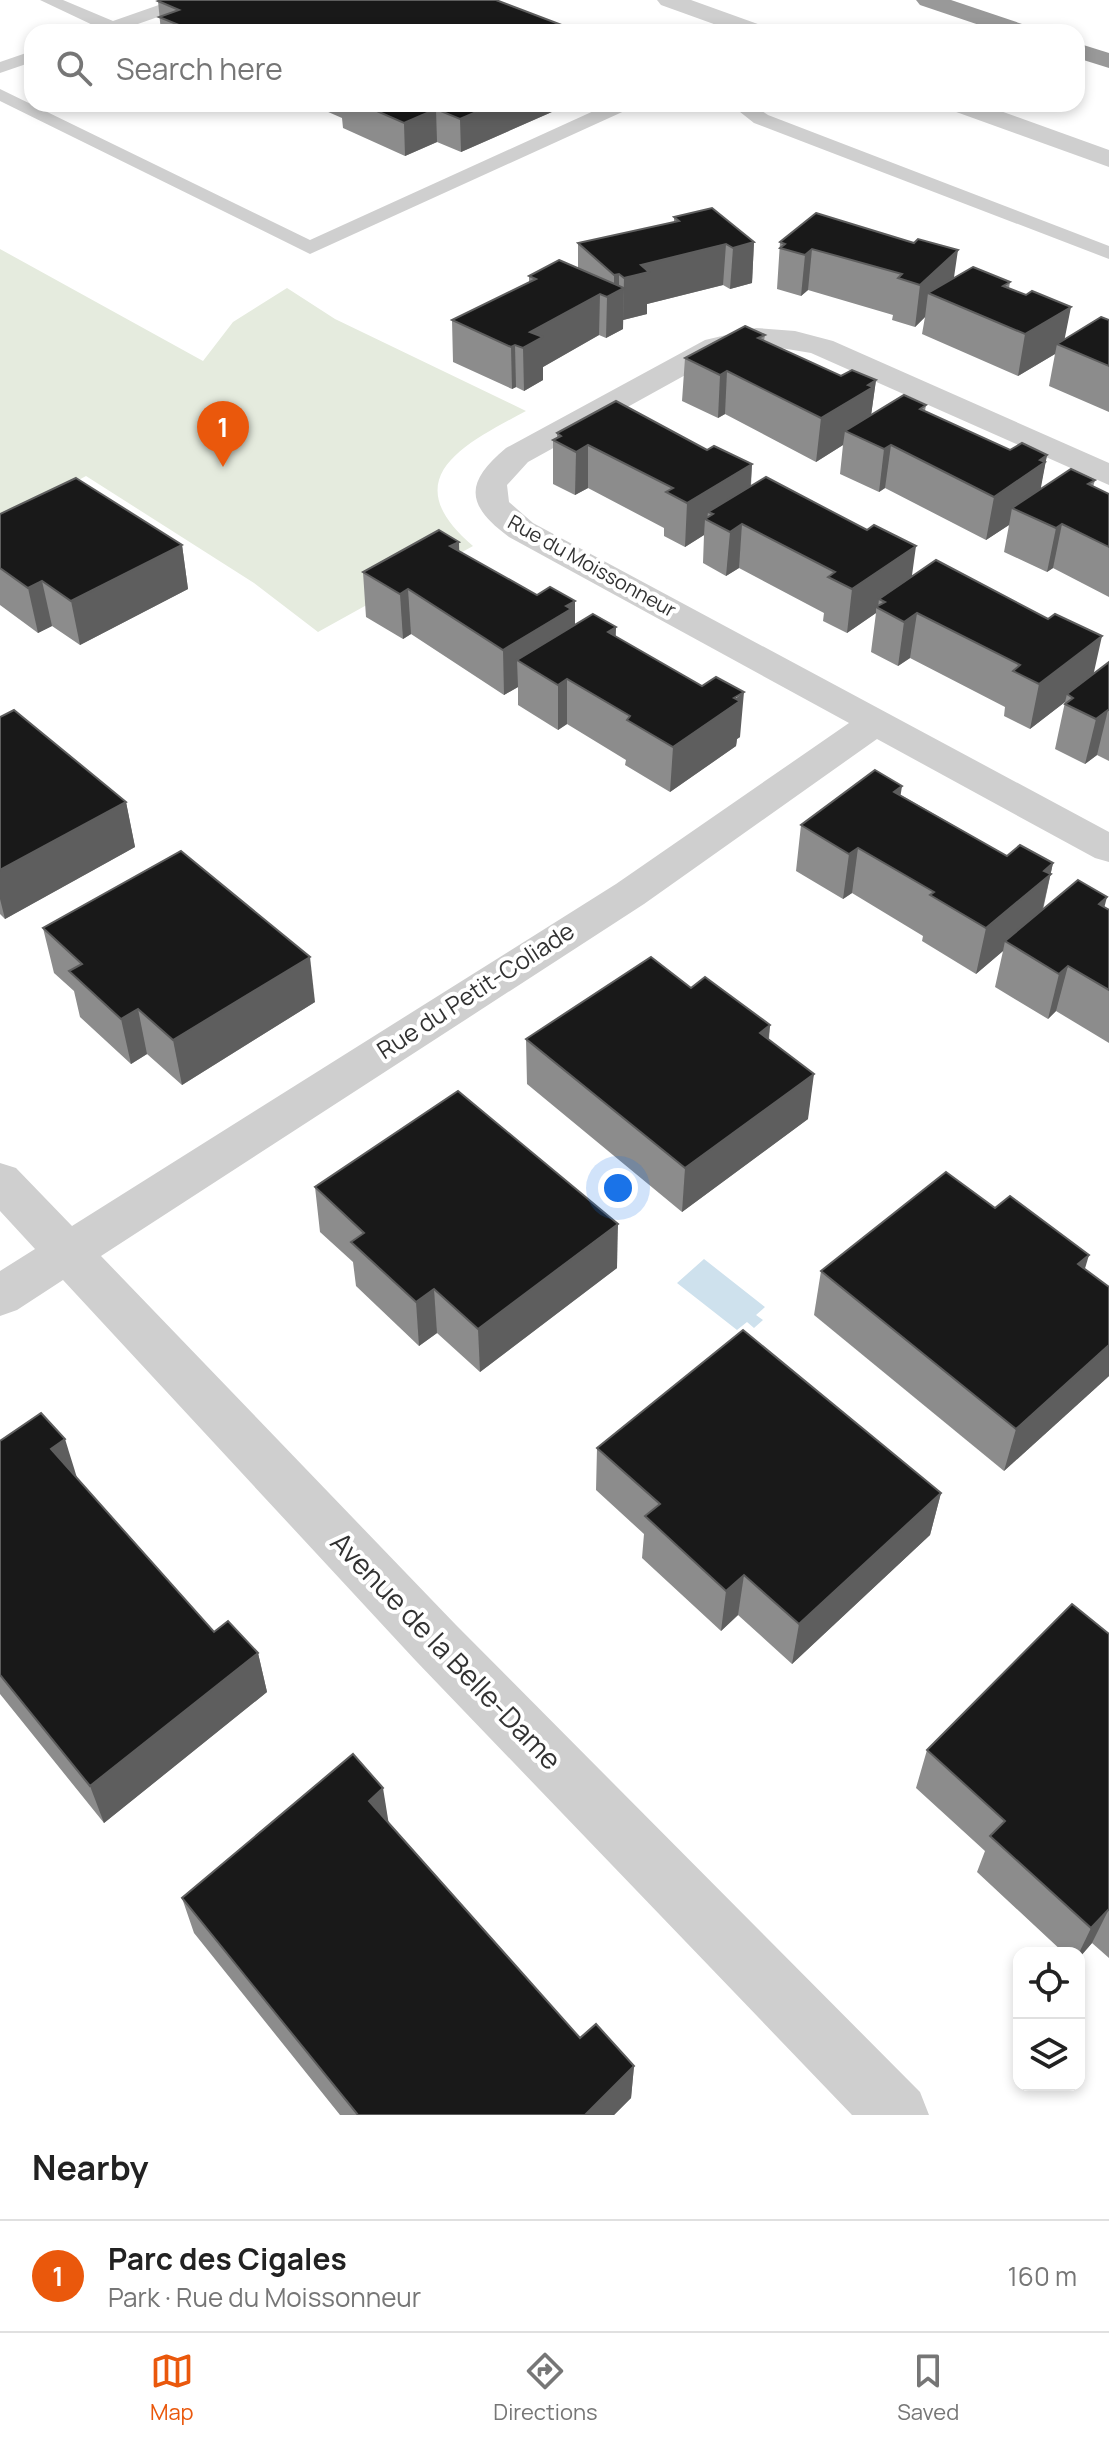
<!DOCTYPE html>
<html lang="en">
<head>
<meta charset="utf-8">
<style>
  body { margin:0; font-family:Manrope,sans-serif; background:#f2f2f2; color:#222 }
  .controls { position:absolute; right:24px; bottom:24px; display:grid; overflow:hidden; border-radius:16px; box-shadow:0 4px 12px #0003 }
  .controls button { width:72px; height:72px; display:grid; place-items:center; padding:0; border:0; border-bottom:2px solid #e0e0e0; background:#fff; color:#222; font:40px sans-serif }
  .you { position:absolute; left:618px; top:1188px; width:28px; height:28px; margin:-20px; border:6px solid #fff; border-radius:50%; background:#1a73e8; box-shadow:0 0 0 12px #1a73e833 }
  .badge { display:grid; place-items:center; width:52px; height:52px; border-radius:50%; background:#ea580c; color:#fff; font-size:26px; font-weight:700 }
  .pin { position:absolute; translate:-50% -66px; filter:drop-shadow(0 2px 4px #0008) }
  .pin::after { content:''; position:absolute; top:42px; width:28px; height:24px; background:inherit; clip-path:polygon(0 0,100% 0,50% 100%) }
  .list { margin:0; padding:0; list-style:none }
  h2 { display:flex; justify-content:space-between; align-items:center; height:104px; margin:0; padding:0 32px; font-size:34px }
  h2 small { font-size:26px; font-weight:400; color:#767676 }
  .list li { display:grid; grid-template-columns:52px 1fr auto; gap:24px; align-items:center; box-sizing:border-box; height:112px; padding:0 32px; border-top:2px solid #e0e0e0 }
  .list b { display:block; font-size:30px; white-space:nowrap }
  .list p { margin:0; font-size:26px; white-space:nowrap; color:#767676 }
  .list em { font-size:26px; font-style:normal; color:#767676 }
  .icon { flex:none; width:44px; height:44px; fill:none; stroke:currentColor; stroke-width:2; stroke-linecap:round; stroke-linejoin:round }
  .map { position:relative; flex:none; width:1109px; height:2115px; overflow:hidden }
  .search { position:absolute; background:#fff; box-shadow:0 4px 12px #0003; left:24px; right:24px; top:24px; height:88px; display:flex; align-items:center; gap:20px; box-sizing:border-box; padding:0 28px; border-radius:24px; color:#767676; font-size:30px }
  .sheet { height:216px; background:#fff }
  nav { display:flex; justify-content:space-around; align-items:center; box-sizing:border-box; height:112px; border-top:2px solid #e0e0e0; background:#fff; font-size:22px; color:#767676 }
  nav a { display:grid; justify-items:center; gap:4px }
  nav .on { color:#ea580c }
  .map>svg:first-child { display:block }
</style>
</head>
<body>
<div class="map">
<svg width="1109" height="2115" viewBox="0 0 1109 2115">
  <rect width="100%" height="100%" fill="#fff"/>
  <!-- green -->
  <path fill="#e5ebde" d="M0 249 203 361 233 322 287 288 335 319 526 411C465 444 393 478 473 546L318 632 254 583 86 476 0 523Z"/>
  <!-- water -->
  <path fill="#cee1ed" d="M704 1259 765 1307 756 1315 763 1320 754 1328 747 1322 737 1330 677 1283Z"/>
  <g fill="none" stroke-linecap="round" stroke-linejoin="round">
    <!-- lane -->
    <g fill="#cfcfcf" fill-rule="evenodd">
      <path d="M40 0H63L113 21 173 0H197L195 4 115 32H90L97 27Z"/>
      <path d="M32 51V62L0 73V62Z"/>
      <path d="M0 89 310 240 609 104H633L631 108 310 254 0 101Z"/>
      <path d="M730 104H751L768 115 1109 246V259L754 123Z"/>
    </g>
    <!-- street -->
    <g fill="#cfcfcf" fill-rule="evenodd">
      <path d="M657 0H691L766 27 770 32H736L661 5Z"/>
      <path d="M944 104H981L1109 150V167L948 109Z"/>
      <path d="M756 328 795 331 833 341 1109 463V485L811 353 769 346 727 352 528 462 507 485 509 502 533 523 1109 832V862L1095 858 877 739 644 904 101 1256 456 1625 920 2092 929 2115H852L416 1661 63 1280 17 1310 0 1316V1271L35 1249 0 1211V1163L16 1168 72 1226 616 884 849 723 509 537C466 505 464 483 506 448L705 340Z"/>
    </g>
    <!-- highway -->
    <g fill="#999" fill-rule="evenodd">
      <path d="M916 0H951L1031 27 1035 32H1000L920 5Z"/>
      <path d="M1077 43 1109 53V68L1077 58Z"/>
    </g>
  </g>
  <!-- wall -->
  <g fill="#8c8c8c">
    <path d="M158 1 580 32H161Z"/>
    <path d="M310 104H570L461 152 437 142 405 156 343 128 342 118Z"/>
    <path d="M674 217 754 242 752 283 730 289 723 285 647 304V314L623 320V329L606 338 599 335 543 367V380L524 391 516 387 512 389 453 362 452 320 529 283V276L578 268V243L674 222Z"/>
    <path d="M780 242 954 278 1010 282 1009 288 1065 339 1109 320V412L1049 386 1055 354 1018 376 922 334 925 317 915 327 892 320 893 315 808 290 801 296 777 289Z"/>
    <path d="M765 335 764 341 841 376 876 380 871 415 926 405 925 411 1010 450 1047 455 1040 489 1095 480 1093 487 1109 494V597L1053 568 1047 572 1004 552 1009 525 986 540 885 488 879 492 840 474 843 445 816 462 725 414 718 418 682 401 685 358Z"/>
    <path d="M557 433 707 450 752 464 751 486 912 577 1094 674 1109 662V761L1097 755 1085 764 1055 749 1065 702 1030 729 1004 716 1005 707 910 658 898 666 871 652 876 613 847 633 823 621 824 613 739 568 726 576 703 563 704 535 685 547 664 536V528L588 488 575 495 553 484V440L557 438Z"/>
    <path d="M0 514 182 545 188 589 80 645 52 626 38 633 0 605Z"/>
    <path d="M459 542V551L537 595 575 601V625L616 637 740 737 737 739 736 746 670 792 625 765 626 760 567 724 558 730 518 705V687L504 695 411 634 403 639 366 617 363 572Z"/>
    <path d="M0 717 126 802 135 847 5 919 0 914Z"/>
    <path d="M901 795 1007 856 1053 863 1043 910 1105 907 1109 910V1043L1056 1011 1048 1019 995 987 1003 951 976 974 922 941 923 936 852 893 843 899 796 871 801 825Z"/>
    <path d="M43 928 315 1002 182 1085 147 1054 131 1064 80 1017 74 991 54 973Z"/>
    <path d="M691 988 770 1025 769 1040 808 1119 682 1212 527 1084 526 1039Z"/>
    <path d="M315 1187 617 1268 480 1372 437 1333 419 1346 356 1286 353 1262 320 1232Z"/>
    <path d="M995 1208 1109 1287V1376L1004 1471 814 1315 821 1271Z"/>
    <path d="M0 1441 78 1479 214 1632 258 1653 267 1692 104 1823 0 1694Z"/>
    <path d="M597 1448 941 1493 930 1535 792 1664 738 1615 721 1631 642 1558 644 1534 596 1490Z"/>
    <path d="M1109 1634V1958L1092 1943 1079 1958V1953H1064L977 1872 985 1851 916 1788 927 1750Z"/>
    <path d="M388 1822 580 2038 634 2066 631 2098 614 2115H340L194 1933 182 1898Z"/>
  </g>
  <!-- shaded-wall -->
  <g fill="#5e5e5e">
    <path d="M202 26 203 32H191V30Z"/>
    <path d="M495 104H570L461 152 460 119Z"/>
    <path d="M436 109 437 142 405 156 404 123Z"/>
    <path d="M754 242 752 283 730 289 733 248Z"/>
    <path d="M726 244 723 285 647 304V314L623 320 624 278 641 265Z"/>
    <path d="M812 249 808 290 801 296 805 255Z"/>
    <path d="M958 250 952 291 928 293 925 317 915 327 920 285Z"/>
    <path d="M619 274V290L624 288 623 329 606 338 607 297 614 293V275Z"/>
    <path d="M600 294 599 335 543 367V380L524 391 523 348 530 332Z"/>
    <path d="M1071 307 1063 347 1057 344 1055 354 1018 376 1025 334Z"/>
    <path d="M515 345 516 387 512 389 511 347Z"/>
    <path d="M727 371 725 414 718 418 720 375Z"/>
    <path d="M876 380 870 423 845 431 843 445 816 462 821 418Z"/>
    <path d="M588 445V488L575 495 576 452Z"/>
    <path d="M891 445 885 488 879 492 884 449Z"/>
    <path d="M1047 455 1039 498 1012 508 1009 525 986 540 994 497Z"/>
    <path d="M752 464 749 508 713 514 708 512 707 521 705 519 704 535 685 547 687 503Z"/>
    <path d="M742 524 739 568 726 576 730 532Z"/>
    <path d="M1062 524 1053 568 1047 572 1056 528Z"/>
    <path d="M459 542 460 586 450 546Z"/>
    <path d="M182 545 188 589 80 645 71 601Z"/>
    <path d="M916 546 910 590 885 602 879 599 878 608 876 607V613L847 633 852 589Z"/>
    <path d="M42 581 52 626 38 633 28 588Z"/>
    <path d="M408 589 411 634 403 639 400 594Z"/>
    <path d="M575 601V645L517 660 518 687 504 695 503 650Z"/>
    <path d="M917 613 910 658 898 666 904 622Z"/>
    <path d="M616 627 615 671 608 632Z"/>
    <path d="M1102 636 1092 681 1067 694 1065 702 1030 729 1039 684Z"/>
    <path d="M567 679V724L558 730V685Z"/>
    <path d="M744 692 740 737 737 739 736 746 670 792 673 747Z"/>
    <path d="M1108 710 1097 755 1085 764 1096 719Z"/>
    <path d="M902 786 895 831 894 792Z"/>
    <path d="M126 802 135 847 5 919 0 899V870Z"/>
    <path d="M858 848 852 893 843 899 849 854Z"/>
    <path d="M1053 863 1040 920 1005 941 1003 951 976 974 986 928Z"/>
    <path d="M1107 897 1095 943 1099 904Z"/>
    <path d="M310 957 315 1002 182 1085 173 1040Z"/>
    <path d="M1068 966 1056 1011 1048 1019 1059 974Z"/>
    <path d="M138 1009 147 1054 131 1064 121 1019Z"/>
    <path d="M770 1025 765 1071 760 1033Z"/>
    <path d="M814 1074 808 1119 682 1212 685 1168Z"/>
    <path d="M618 1224 617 1268 480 1372 478 1329Z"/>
    <path d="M1089 1255 1076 1299 1078 1264Z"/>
    <path d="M434 1289 437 1333 419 1346 416 1302Z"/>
    <path d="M1109 1345V1376L1004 1471 1016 1429Z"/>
    <path d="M65 1439 78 1481 51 1449Z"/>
    <path d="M941 1493 930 1535 792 1664 799 1624Z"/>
    <path d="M744 1575 738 1615 721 1631 726 1591Z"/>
    <path d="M258 1653 267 1692 104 1823 90 1786Z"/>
    <path d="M383 1788 389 1825 369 1801Z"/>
    <path d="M1109 1909 1092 1943 1079 1958V1953L1091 1928Z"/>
    <path d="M634 2066 631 2098 614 2115H585Z"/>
  </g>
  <!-- building -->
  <g fill="#191919" stroke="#5e5e5e" stroke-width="2">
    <path d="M161 0H496L580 32H215L202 26 191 30 159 17 179 10 158 1Z"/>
    <path d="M361 104H495L460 119 436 109 404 123Z"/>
    <path d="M712 208 754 242 733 248 726 244 641 265 649 272 624 278 619 274 614 275 578 243 679 221 674 217Z"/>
    <path d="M816 213 914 243 918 239 958 250 920 285 898 278 902 274 812 249 805 255 780 248 785 244 780 242Z"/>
    <path d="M559 260 624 288 607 297 600 294 530 332 543 337 523 348 515 345 511 347 452 320 536 279 529 276Z"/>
    <path d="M973 267 1010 282 1003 286 1026 295 1032 291 1071 307 1025 334 928 293Z"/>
    <path d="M1101 317 1109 320V366L1057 344Z"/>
    <path d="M745 326 765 335 758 338 841 376 852 370 876 380 868 385 873 387 821 418 727 371 720 375 685 358Z"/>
    <path d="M904 395 926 405 920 409 1010 450 1022 443 1047 455 1040 460 1045 462 994 497 891 445 884 449 845 431Z"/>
    <path d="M616 401 707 450 714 446 752 464 687 503 666 492 673 488 588 445 576 452 553 440 561 436 557 433Z"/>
    <path d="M1071 469 1095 480 1088 484 1109 494V547L1062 524 1056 528 1012 508Z"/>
    <path d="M766 477 867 530 874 525 916 546 852 589 828 577 835 572 742 524 730 532 705 519 713 514 708 512Z"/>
    <path d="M76 478 182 545 71 601 42 581 28 588 0 568V514Z"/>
    <path d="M439 530 459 542 450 546 537 595 550 587 575 601 566 606 571 609 503 650 408 589 400 594 363 572Z"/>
    <path d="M936 560 1048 619 1055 614 1102 636 1039 684 1013 671 1020 665 917 613 904 622 876 607 885 602 879 599Z"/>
    <path d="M593 614 616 627 608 632 702 686 716 677 744 692 734 698 740 701 673 747 627 720 630 716 567 679 558 685 517 660Z"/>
    <path d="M1109 662V710H1108L1096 719 1065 704 1073 698 1067 694Z"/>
    <path d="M14 710 126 802 0 870V717Z"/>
    <path d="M875 770 902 786 894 792 1007 856 1020 845 1053 863 1044 871 1051 874 986 928 930 895 934 892 858 848 849 854 801 825Z"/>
    <path d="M181 851 310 957 173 1040 138 1009 121 1019 69 971 82 964 43 928Z"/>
    <path d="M1078 880 1107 897 1099 904 1109 910V990L1068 966 1059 974 1005 941Z"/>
    <path d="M651 957 691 988 705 977 770 1025 760 1033 814 1074 685 1168 526 1039Z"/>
    <path d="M458 1091 618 1224 478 1329 434 1289 416 1302 351 1242 364 1233 315 1187Z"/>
    <path d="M946 1172 995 1208 1010 1196 1089 1255 1078 1264 1109 1287V1345L1016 1429 821 1271Z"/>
    <path d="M743 1330 941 1493 799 1624 744 1575 726 1591 645 1516 660 1504 597 1448Z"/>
    <path d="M41 1413 65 1439 51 1449 214 1632 228 1621 258 1653 90 1786 0 1675V1441Z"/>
    <path d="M1072 1604 1109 1634V1909L1091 1928 990 1836 1005 1821 927 1750Z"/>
    <path d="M353 1754 383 1788 369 1801 580 2038 596 2024 634 2066 585 2115H358L182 1898Z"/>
  </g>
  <g text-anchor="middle" stroke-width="8" stroke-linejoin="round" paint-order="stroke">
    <!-- far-street labels -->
    <g font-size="20" fill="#323232" stroke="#fff">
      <text transform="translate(592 566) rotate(29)" y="7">Rue du Moissonneur</text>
    </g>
    <!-- street labels -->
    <g font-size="24" fill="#323232" stroke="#fff">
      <text transform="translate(476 991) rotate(-33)" y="8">Rue du Petit-Coliade</text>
    </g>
    <!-- near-street labels -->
    <g font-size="28" fill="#323232" stroke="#fff">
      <text transform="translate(446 1651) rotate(46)" y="10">Avenue de la Belle-Dame</text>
    </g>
  </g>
</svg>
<div class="controls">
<button><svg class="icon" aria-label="locate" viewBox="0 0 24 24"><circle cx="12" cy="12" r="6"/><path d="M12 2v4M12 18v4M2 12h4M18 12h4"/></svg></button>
<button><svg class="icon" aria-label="layers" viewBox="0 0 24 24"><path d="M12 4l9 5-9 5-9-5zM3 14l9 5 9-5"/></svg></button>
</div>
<div class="you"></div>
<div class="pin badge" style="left:223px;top:467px">1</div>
<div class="search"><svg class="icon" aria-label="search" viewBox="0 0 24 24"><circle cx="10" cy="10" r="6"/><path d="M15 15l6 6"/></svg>Search here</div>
</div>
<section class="sheet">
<h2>Nearby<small></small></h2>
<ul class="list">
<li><span class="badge">1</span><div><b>Parc des Cigales</b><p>Park · Rue du Moissonneur</p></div><em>160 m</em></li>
</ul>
</section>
<nav>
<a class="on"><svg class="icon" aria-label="map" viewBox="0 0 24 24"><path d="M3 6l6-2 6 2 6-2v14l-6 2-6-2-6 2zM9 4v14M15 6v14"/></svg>Map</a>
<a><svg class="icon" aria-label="directions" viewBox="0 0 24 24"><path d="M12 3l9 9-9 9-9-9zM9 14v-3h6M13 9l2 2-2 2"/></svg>Directions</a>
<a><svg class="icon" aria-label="saved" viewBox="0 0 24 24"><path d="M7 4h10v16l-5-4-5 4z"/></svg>Saved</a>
</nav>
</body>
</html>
